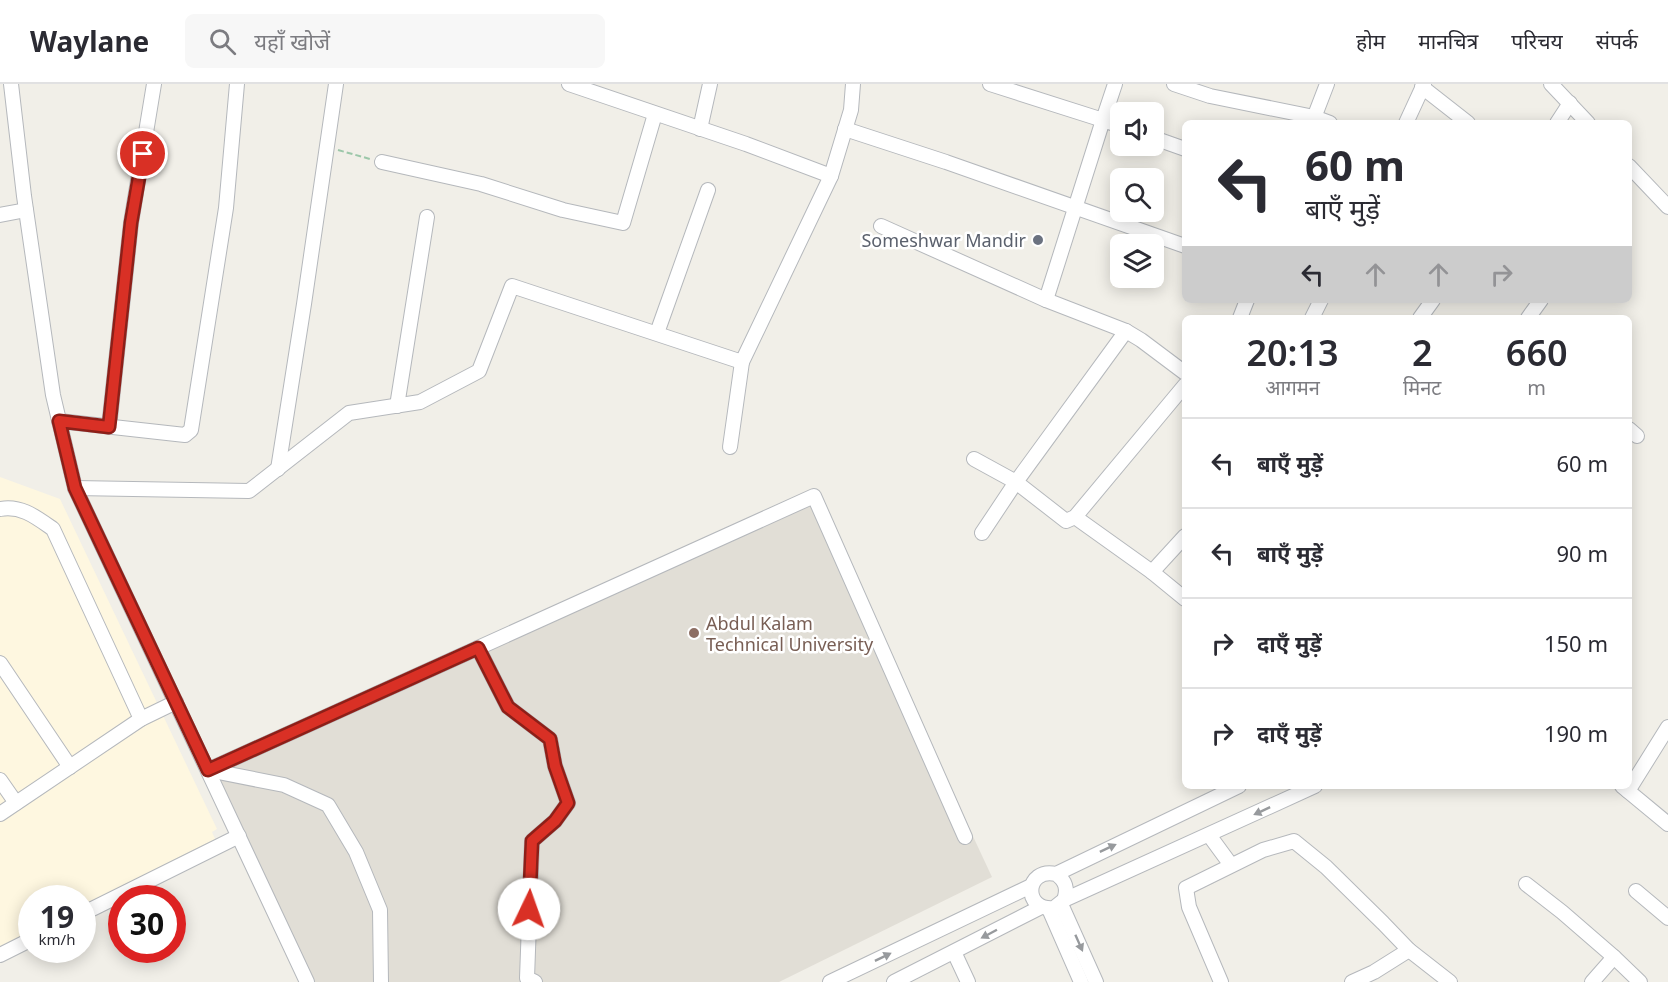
<!DOCTYPE html>
<html lang="hi">
<meta charset="utf-8">
<style>
body{margin:0;font-family:"Noto Sans","Noto Sans Devanagari",sans-serif;background:#f7f7f7;color:#2b2b33;height:100vh;display:flex;flex-direction:column;font-size:22px;white-space:nowrap}
*{box-sizing:border-box;margin:0}
p{font-size:20px;color:#7c7c81}
.icon{flex:none;width:33px;height:33px;fill:none;stroke:currentColor;stroke-width:2;stroke-linecap:round;stroke-linejoin:round}
.map{position:relative;flex:1;overflow:hidden}
.panel{position:absolute;left:1182px;top:231px;width:450px;height:474px;display:flex;flex-direction:column;background:#fff;border-radius:9px;box-shadow:0 3px 15px #0003}
.panel>*{flex:none}
.banner{position:absolute;left:1182px;top:36px;width:450px;height:183px;border-radius:9px;box-shadow:0 3px 15px #0003;background:#fff;color:#2b2b33;overflow:hidden}
.fabs{position:absolute;left:1110px;top:18px;display:grid;gap:12px}
.fabs a{display:grid;place-items:center;width:54px;height:54px;border-radius:9px;background:#fff;box-shadow:0 3px 15px #0003;font-size:30px}
.speed{position:absolute;left:18px;top:801px;display:flex;gap:12px;font-size:30px;font-weight:700;text-align:center}
.speed>*{display:grid;place-content:center;width:78px;height:78px;border-radius:50%;background:#fff;box-shadow:0 3px 15px #0003;line-height:1}
.speed small{font-size:15px;font-weight:400}
.speed .limit{border:9px solid #d22;background:#fff;color:#111}
.pin{position:absolute;display:grid;place-items:center;width:51px;height:51px;color:#fff;margin:-26px;border:3px solid #fff;border-radius:50%;box-shadow:0 2px 6px #0007}
.me{position:absolute;width:66px;margin:-33px;rotate:3deg;stroke-linejoin:round;filter:drop-shadow(0 0 4px #0008)}
.turn{display:flex;align-items:center;gap:21px;height:126px;padding:0 24px;font-size:27px}
.turn .icon{width:78px;height:78px;stroke-width:2.5}
.turn b{display:block;font-size:42px;line-height:51px}
.lanes{display:flex;align-items:center;height:57px;padding:0 24px;background:#0003;justify-content:center;gap:30px;direction:ltr}
.lanes .off{opacity:.35}
.eta{display:flex;justify-content:space-evenly;align-items:center;height:102px;text-align:center}
.eta b{font-size:36px;font-weight:600;line-height:42px}
ul{padding:0;list-style:none}
li{display:flex;align-items:center;gap:18px;height:90px;padding:0 24px;border-top:2px solid #e1e1e2}
li div{flex:1}
li b{display:block;font-size:22px}
li em{font-style:normal}
header{display:flex;align-items:center;gap:36px;box-sizing:border-box;height:84px;padding:0 30px;background:#fff;border-bottom:2px solid #e1e1e2}
header strong{font-size:28px}
nav{display:flex;gap:33px;margin-inline-start:auto;font-size:21px}
.search{width:420px;height:54px;background:#f7f7f7;display:flex;align-items:center;gap:15px;box-sizing:border-box;padding:0 21px;border-radius:9px;color:#7c7c81;font-size:22px}
.map>svg:first-child{display:block}
</style>
<header>
<strong>Waylane</strong>
<div class="search"><svg class="icon" aria-label="search" viewBox="0 0 24 24"><circle cx="10" cy="10" r="6"/><path d="M15 15l6 6"/></svg>यहाँ खोजें</div>
<nav><a>होम</a><a>मानचित्र</a><a>परिचय</a><a>संपर्क</a></nav>
</header>
<div class="map">
<svg width="1668" height="898" viewBox="0 0 1668 898">
<rect width="100%" height="100%" fill="#f1efe8"/>
<!-- commercial -->
<path fill="#fef7e0" d="M0 393 60 415 217 745 212 748 218 762 83 827 82 814H32L31 851 0 866Z"/>
<!-- education -->
<path fill="#e1ded6" d="M814 412 992 793 779 898H305L208 686Z"/>
<g fill="none" stroke-linecap="round" stroke-linejoin="round">
<!-- minor casing -->
<g stroke="#b5b8bc" stroke-width="16">
<g id="minor">
<path d="M11 0 24 112 53 311 75 404 307 898"/>
<path d="M569 0 746 60 831 92"/>
<path d="M990 0 1103 36 1115 0"/>
<path d="M1174 0 1210 12 1314 33 1330 39"/>
<path d="M1551 0 1588 39"/>
<path d="M1422 3 1468 39"/>
<path d="M1312 39 1327 0"/>
<path d="M1406 39 1424 0"/>
<path d="M1557 39 1570 19"/>
<path d="M700 45 710 0"/>
<path d="M845 45 946 78 1185 162"/>
<path d="M1154 54 1185 65"/>
<path d="M382 78 481 100 563 126 623 139 655 30"/>
<path d="M1629 82 1668 123"/>
<path d="M0 131 26 126"/>
<path d="M881 142 1046 216 1126 247 1141 256 1185 289"/>
<path d="M1046 216 1103 36 1120 42"/>
<path d="M1240 234 1247 216"/>
<path d="M1312 234 1321 216"/>
<path d="M1420 234 1433 216"/>
<path d="M1528 234 1541 216"/>
<path d="M1126 247 1016 398 1066 437 1075 433 1185 301"/>
<path d="M657 249 708 106"/>
<path d="M397 322 427 133"/>
<path d="M59 337 185 351 191 346 226 124 237 0"/>
<path d="M109 343 131 139 154 0"/>
<path d="M1629 345 1637 352"/>
<path d="M730 363 742 278"/>
<path d="M974 375 1016 398 982 449"/>
<path d="M278 385 304 220 336 0"/>
<path d="M75 404 249 407 349 329 420 318 479 287 512 202 742 278 831 92 851 26 853 0"/>
<path d="M0 425C21 421 36 433 53 445L141 635"/>
<path d="M1075 433 1152 488 1185 515"/>
<path d="M1152 488 1185 452"/>
<path d="M478 564 508 623 550 655 555 682 568 719 555 737 532 757 527 894 535 898"/>
<path d="M0 579 70 683"/>
<path d="M208 686 814 412 965 753"/>
<path d="M208 686 284 701 328 721 356 768 380 826 381 898"/>
<path d="M0 696 16 719"/>
<path d="M1622 702 1668 740"/>
<path d="M1628 707 1668 643"/>
<path d="M0 730 141 635 176 618"/>
<path d="M1209 751 1231 781"/>
<path d="M1056 790C1066 797 1068 805 1064 816L1054 824C1022 827 1025 783 1056 790L1239 702"/>
<path d="M1526 800 1562 828 1614 873 1592 898"/>
<path d="M1636 807 1668 834"/>
<path d="M1064 816 1315 702"/>
<path d="M1061 820 1096 898"/>
<path d="M1049 825 1081 898"/>
<path d="M82 830 239 752"/>
<path d="M1409 866 1450 898"/>
<path d="M954 868 968 898"/>
<path d="M0 871 32 855"/>
<path d="M1614 873 1640 898"/>
<path d="M830 898 1031 802"/>
<path d="M894 898 1041 823"/>
<path d="M1221 898 1189 823 1186 804 1263 766 1294 757 1326 783 1383 839 1409 866 1374 888 1352 898"/>
</g>
</g>
<!-- path -->
<path stroke="#9cc7a9" stroke-width="2" stroke-dasharray="6 3" stroke-linecap="butt" d="M338 66 370 75"/>
<!-- minor -->
<use href="#minor" stroke="#fff" stroke-width="14"/>
</g>
<!-- one-way arrows -->
<defs><path id="oneway-solid" d="M-6-.8H1V-3.2L6.5 0L1 3.2V.8H-6Z" transform="scale(1.5)"/></defs>
<g fill="#979a9d">
<use href="#oneway-solid" transform="translate(1262 727) rotate(155)"/>
<use href="#oneway-solid" transform="translate(1108 764) rotate(-25)"/>
<use href="#oneway-solid" transform="translate(989 850) rotate(152)"/>
<use href="#oneway-solid" transform="translate(1079 859) rotate(66)"/>
<use href="#oneway-solid" transform="translate(883 873) rotate(-26)"/>
</g>
<g fill="none" stroke-linecap="round" stroke-linejoin="round">
<!-- route casing -->
<g stroke="#8d1f18" stroke-width="15">
<path id="route" d="M143 70 131 139 109 343 59 337 75 404 208 686 478 564 508 623 550 655 555 682 568 719 555 737 532 757 529 825"/>
</g>
<!-- route -->
<use href="#route" stroke="#d93025" stroke-width="10"/>
</g>
<!-- markers -->
<circle fill="#6b7280" stroke="#fff" stroke-width="2" cx="1038" cy="156" r="6"/>
<circle fill="#8d6e63" stroke="#fff" stroke-width="2" cx="694" cy="549" r="6"/>
<g text-anchor="middle" dominant-baseline="central" stroke-width="5" stroke-linejoin="round" paint-order="stroke">
<!-- worship labels -->
<g font-size="18" fill="#5b616d" stroke="#fff" text-anchor="end">
<text x="1026" y="156">Someshwar Mandir</text>
</g>
<!-- education labels -->
<g font-size="18" fill="#785e54" stroke="#fff" text-anchor="start">
<text x="706" y="539">Abdul Kalam<tspan x="706" dy="21">Technical University</tspan></text>
</g>
</g>
</svg>
<div class="fabs">
<a><svg class="icon" aria-label="sound" viewBox="0 0 24 24"><path d="M4 9h4l5-4v14l-5-4H4zM17 9q2 3 0 6"/></svg></a>
<a><svg class="icon" aria-label="search" viewBox="0 0 24 24"><circle cx="10" cy="10" r="6"/><path d="M15 15l6 6"/></svg></a>
<a><svg class="icon" aria-label="layers" viewBox="0 0 24 24"><path d="M12 4l9 5-9 5-9-5zM3 14l9 5 9-5"/></svg></a>
</div>
<div class="speed"><div>19<small>km/h</small></div><div class="limit">30</div></div>
<div class="pin" style="left:143px;top:70px;background:#d93025"><svg class="icon" aria-label="arrive" viewBox="0 0 24 24"><path d="M6 21V4h12l-3 4 3 4H6"/></svg></div>
<svg class="me" style="left:529px;top:825px" viewBox="-20 -20 40 40"><circle r="19" fill="#fff"/><path d="M0-13L10 11 0 6-10 11z" fill="#d93025"/></svg>
<div class="banner">
<div class="turn"><svg class="icon" aria-label="left" viewBox="0 0 24 24"><path d="M17 20v-9H6M10 6l-5 5 5 5"/></svg><div><b>60 m</b>बाएँ मुड़ें</div></div>
<div class="lanes"><svg class="icon" aria-label="left" viewBox="0 0 24 24"><path d="M17 20v-9H6M10 6l-5 5 5 5"/></svg><svg class="icon off" aria-label="ahead" viewBox="0 0 24 24"><path d="M12 20V5M6 11l6-6 6 6"/></svg><svg class="icon off" aria-label="ahead" viewBox="0 0 24 24"><path d="M12 20V5M6 11l6-6 6 6"/></svg><svg class="icon off" aria-label="right" viewBox="0 0 24 24"><path d="M7 20v-9h11M14 6l5 5-5 5"/></svg></div>
</div>
<section class="panel">
<div class="eta">
<div><b>20:13</b><p>आगमन</p></div>
<div><b>2</b><p>मिनट</p></div>
<div><b>660</b><p>m</p></div>
</div>
<ul>
<li><svg class="icon" aria-label="left" viewBox="0 0 24 24"><path d="M17 20v-9H6M10 6l-5 5 5 5"/></svg><div><b>बाएँ मुड़ें</b></div><em>60 m</em></li>
<li><svg class="icon" aria-label="left" viewBox="0 0 24 24"><path d="M17 20v-9H6M10 6l-5 5 5 5"/></svg><div><b>बाएँ मुड़ें</b></div><em>90 m</em></li>
<li><svg class="icon" aria-label="right" viewBox="0 0 24 24"><path d="M7 20v-9h11M14 6l5 5-5 5"/></svg><div><b>दाएँ मुड़ें</b></div><em>150 m</em></li>
<li><svg class="icon" aria-label="right" viewBox="0 0 24 24"><path d="M7 20v-9h11M14 6l5 5-5 5"/></svg><div><b>दाएँ मुड़ें</b></div><em>190 m</em></li>
</ul>
</section>
</div>
